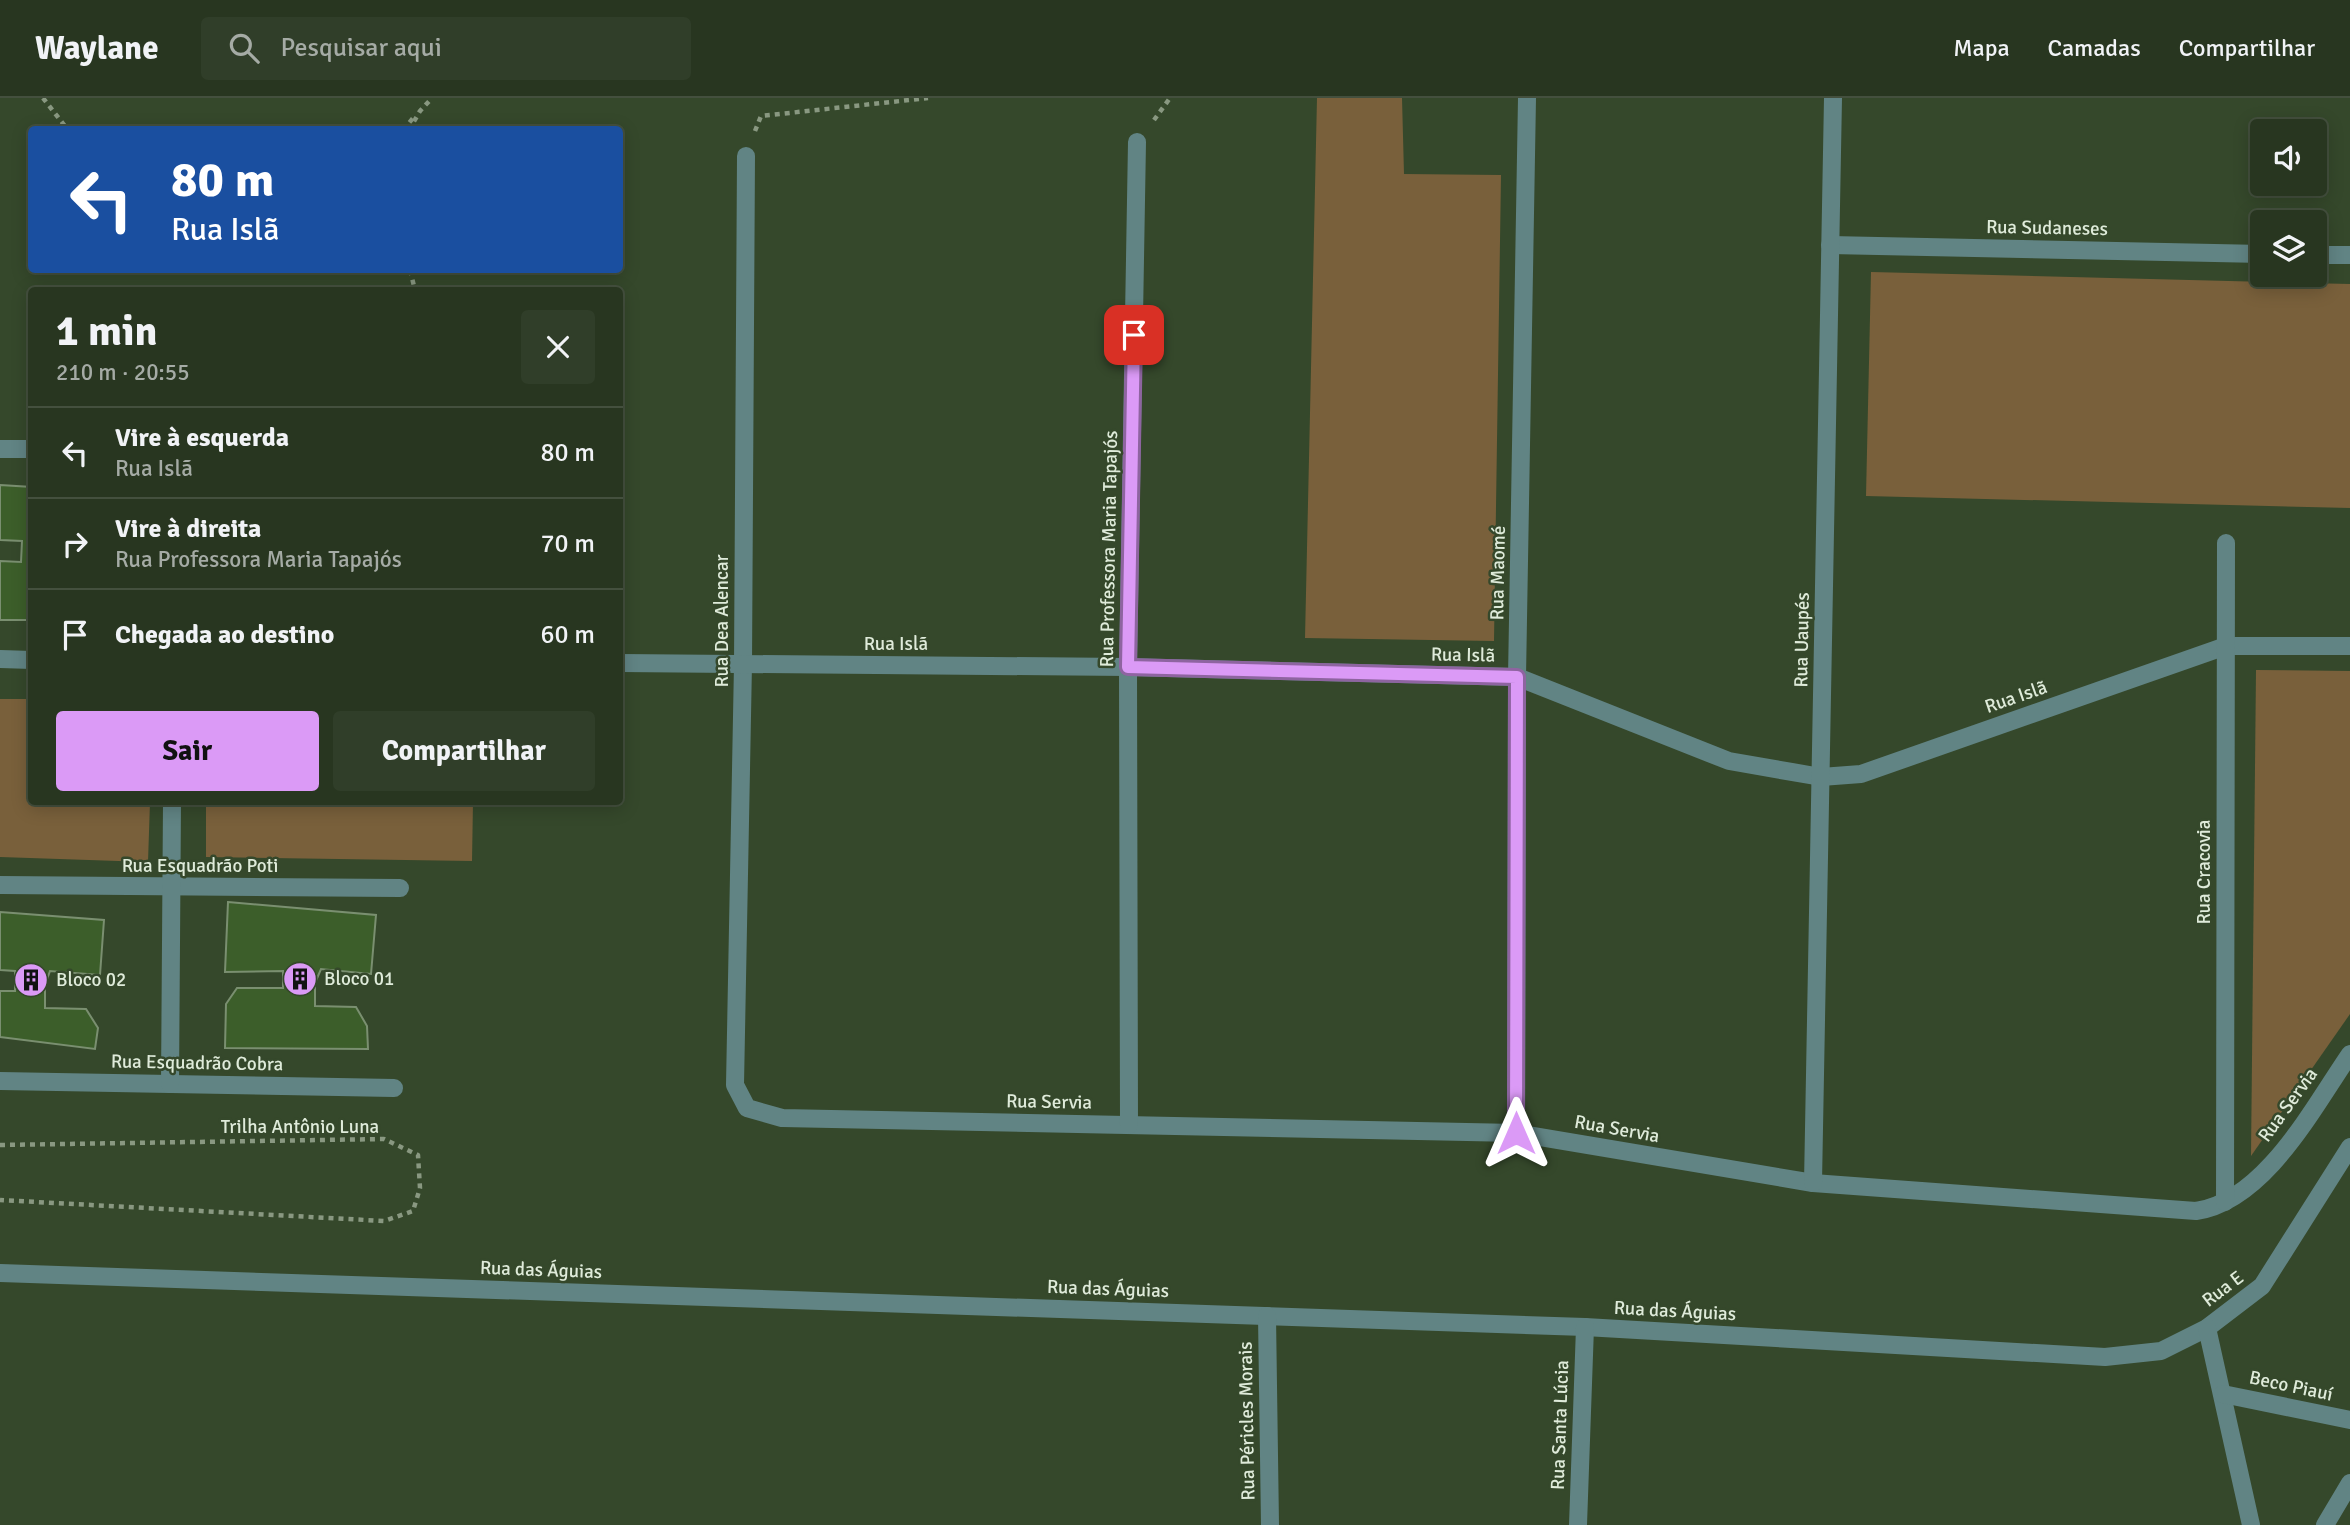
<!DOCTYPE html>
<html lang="pt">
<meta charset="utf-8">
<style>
body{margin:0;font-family:Signika,sans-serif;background:#303e29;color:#f1f3f6;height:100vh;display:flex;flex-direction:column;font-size:26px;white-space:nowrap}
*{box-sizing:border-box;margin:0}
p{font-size:23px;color:#a5aba5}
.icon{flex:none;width:38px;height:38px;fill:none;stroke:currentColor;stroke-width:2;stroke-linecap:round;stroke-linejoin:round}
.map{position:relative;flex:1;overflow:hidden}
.details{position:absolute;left:28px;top:189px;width:595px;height:518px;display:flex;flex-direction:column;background:#283620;border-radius:7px;box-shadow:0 4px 18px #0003,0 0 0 2px #44503e}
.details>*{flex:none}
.guide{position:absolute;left:28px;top:28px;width:595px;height:147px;border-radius:7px;box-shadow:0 4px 18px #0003,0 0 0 2px #44503e;background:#1a4fa0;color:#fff;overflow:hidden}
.controls{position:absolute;left:2250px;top:21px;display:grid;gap:14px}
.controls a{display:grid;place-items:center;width:77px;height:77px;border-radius:7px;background:#283620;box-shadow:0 4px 18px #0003,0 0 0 2px #44503e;font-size:35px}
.pin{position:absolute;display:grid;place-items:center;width:60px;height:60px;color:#fff;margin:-30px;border-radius:14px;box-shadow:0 4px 10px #0006}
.me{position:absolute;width:77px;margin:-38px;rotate:0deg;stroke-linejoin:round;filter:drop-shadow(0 0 5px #0008)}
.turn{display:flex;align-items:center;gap:24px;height:147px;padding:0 28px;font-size:32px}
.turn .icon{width:91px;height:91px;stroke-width:2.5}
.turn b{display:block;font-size:49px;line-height:60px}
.round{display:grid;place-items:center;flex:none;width:74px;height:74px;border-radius:7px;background:#303e29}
.headline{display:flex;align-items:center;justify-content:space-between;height:119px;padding:0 28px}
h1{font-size:42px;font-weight:700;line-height:52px}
.button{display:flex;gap:14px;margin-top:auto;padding:14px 28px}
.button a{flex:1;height:80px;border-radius:7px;background:#db9af6;color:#111;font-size:28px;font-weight:700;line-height:80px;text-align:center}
.button a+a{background:#303e29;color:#f1f3f6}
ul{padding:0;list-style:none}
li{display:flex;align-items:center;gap:21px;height:91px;padding:0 28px;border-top:2px solid #44503e}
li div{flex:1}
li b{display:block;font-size:26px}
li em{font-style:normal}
header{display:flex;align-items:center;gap:42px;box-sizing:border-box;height:98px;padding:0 35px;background:#283620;border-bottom:2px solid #44503e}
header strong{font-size:33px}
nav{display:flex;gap:38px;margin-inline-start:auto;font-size:24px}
.search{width:490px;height:63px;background:#303e29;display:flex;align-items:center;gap:18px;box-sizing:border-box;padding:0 24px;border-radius:7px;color:#a5aba5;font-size:26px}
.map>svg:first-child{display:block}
</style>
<header>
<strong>Waylane</strong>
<div class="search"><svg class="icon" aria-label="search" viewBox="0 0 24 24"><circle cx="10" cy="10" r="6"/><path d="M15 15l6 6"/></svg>Pesquisar aqui</div>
<nav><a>Mapa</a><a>Camadas</a><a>Compartilhar</a></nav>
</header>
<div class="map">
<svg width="2350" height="1427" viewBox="0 0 2350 1427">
<rect width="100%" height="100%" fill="#35482b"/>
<!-- green -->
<g fill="#79603b">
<path d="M1317 0H1402L1404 76 1501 77 1494 543 1305 540Z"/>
<path d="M1871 174 2350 186V410L1866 398Z"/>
<path d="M2256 572 2350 573V916L2251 1058Z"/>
<path d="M0 601H31L32 704H150L148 764 0 759Z"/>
<path d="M206 704H473L472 763 206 759Z"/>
</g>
<!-- building -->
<g fill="#3c5e2a" stroke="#7a8f70" stroke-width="2">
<path d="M0 387 32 389V522H0V463L21 464 22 443 0 442Z"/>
<path d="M228 804 376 817 371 876 321 871 315 885V908L356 909 367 928 368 951 225 950 226 906 237 890H283V873L225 874Z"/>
<path d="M0 814 104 822 100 877 50 873 45 887V910L86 911 98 930 95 951 0 939V893H15V873L0 872Z"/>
</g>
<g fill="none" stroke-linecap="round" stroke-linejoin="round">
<!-- path -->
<g stroke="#899881" stroke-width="4.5" stroke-dasharray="5 5" stroke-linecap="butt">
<path d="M43 0 68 32"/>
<path d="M1154 22 1170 0"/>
<path d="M403 32 414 19"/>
<path d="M409 32 420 13 432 0"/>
<path d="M755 33 761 18 928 0"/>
<path d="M410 172 415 192"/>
<path d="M0 1047 384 1041 418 1057 420 1090 413 1113 384 1123 0 1102"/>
</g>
<!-- minor -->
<g stroke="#618484" stroke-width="18">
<path d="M746 58 743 566 735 987 747 1010 782 1020 1516 1035 1813 1085 2196 1113C2265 1103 2314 1008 2350 956"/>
<path d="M1830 147 2263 156"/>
<path d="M2315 157H2350"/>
<path d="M0 351H32"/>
<path d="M0 561 32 562"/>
<path d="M620 565 1128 569 1517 579 1729 663 1821 679 1861 676 2226 548H2350"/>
<path d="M0 787 400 790"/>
<path d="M0 983 394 990"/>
<path d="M170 986 172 704"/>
<path d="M1129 1027 1128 569 1137 44"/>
<path d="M1516 1035 1517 579 1527 0"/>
<path d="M1813 1085 1833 0"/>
<path d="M2225 1104 2226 445"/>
<path d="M0 1175 1585 1229 2105 1259 2161 1253 2207 1230 2262 1188 2350 1049"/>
<path d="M1267 1218 1270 1427"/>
<path d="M2207 1230 2251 1427"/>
<path d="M2223 1296 2350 1322"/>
<path d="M1578 1427 1585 1229"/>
<path d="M2325 1427 2350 1385"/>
</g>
</g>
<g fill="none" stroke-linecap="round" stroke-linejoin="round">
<!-- route casing -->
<g stroke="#8e64a0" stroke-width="18">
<path id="route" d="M1134 237 1128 569 1517 579 1516 1035"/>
</g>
<!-- route -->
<use href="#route" stroke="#db9af6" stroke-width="12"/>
</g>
<!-- icons -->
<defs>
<g id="building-disc" transform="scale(1.75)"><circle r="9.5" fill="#db9af6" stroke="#35482b"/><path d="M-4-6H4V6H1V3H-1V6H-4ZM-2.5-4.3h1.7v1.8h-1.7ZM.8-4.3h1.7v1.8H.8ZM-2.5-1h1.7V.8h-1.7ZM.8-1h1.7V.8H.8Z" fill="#111"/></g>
</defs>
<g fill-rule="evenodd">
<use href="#building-disc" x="300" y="881"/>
<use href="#building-disc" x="31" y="882"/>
</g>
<g text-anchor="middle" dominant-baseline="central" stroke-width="5" stroke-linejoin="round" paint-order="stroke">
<!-- street labels -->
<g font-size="19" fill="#dfebda" stroke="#35482b">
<text transform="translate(2047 130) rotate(1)">Rua Sudaneses</text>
<text transform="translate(1109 451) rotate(-89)">Rua Professora Maria Tapajós</text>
<text transform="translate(1498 475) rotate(-89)">Rua Maomé</text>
<text transform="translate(722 523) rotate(-90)">Rua Dea Alencar</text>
<text transform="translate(1802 542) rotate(-89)">Rua Uaupés</text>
<text x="896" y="546">Rua Islã</text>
<text transform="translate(1463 557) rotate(1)">Rua Islã</text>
<text transform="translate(2016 599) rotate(-19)">Rua Islã</text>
<text x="200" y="768">Rua Esquadrão Poti</text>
<text transform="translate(2204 774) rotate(-90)">Rua Cracovia</text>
<text transform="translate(197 965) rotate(1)">Rua Esquadrão Cobra</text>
<text transform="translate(1049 1004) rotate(1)">Rua Servia</text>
<text transform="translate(2288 1007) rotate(-54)">Rua Servia</text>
<text x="300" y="1029">Trilha Antônio Luna</text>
<text transform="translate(1617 1031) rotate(10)">Rua Servia</text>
<text transform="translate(541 1172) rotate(2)">Rua das Águias</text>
<text transform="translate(1108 1191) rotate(2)">Rua das Águias</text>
<text transform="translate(2223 1191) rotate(-37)">Rua E</text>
<text transform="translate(1675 1213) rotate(3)">Rua das Águias</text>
<text transform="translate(2291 1288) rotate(12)">Beco Piauí</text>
<text transform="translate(1247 1323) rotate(-91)">Rua Péricles Morais</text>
<text transform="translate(1560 1327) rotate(-88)">Rua Santa Lúcia</text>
</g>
<!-- poi labels -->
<g font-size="19" fill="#dfebda" stroke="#35482b" text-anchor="start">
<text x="324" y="881">Bloco 01</text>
<text x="56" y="882">Bloco 02</text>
</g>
</g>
</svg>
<div class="controls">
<a><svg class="icon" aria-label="sound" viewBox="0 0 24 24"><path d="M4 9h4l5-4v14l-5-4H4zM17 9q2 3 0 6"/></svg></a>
<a><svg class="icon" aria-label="layers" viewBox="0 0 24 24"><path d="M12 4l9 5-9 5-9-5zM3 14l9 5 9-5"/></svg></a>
</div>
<div class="pin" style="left:1134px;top:237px;background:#d93025"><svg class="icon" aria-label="arrive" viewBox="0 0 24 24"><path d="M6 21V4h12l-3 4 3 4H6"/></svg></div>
<svg class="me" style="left:1516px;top:1035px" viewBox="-20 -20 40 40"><path d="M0-17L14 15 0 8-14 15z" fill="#db9af6" stroke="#fff" stroke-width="4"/></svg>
<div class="guide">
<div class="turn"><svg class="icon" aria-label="left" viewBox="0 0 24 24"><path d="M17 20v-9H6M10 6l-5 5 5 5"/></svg><div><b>80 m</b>Rua Islã</div></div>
</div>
<section class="details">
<div class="headline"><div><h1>1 min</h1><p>210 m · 20:55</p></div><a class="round"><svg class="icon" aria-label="close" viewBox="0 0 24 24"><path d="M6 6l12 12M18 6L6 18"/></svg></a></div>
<ul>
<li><svg class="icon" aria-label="left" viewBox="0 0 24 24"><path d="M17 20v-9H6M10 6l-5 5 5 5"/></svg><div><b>Vire à esquerda</b><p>Rua Islã</p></div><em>80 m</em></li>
<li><svg class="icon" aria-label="right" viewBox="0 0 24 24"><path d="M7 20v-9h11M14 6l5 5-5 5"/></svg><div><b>Vire à direita</b><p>Rua Professora Maria Tapajós</p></div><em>70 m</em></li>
<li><svg class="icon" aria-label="arrive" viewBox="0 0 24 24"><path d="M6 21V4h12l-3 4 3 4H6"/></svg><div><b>Chegada ao destino</b></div><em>60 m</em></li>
</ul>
<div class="button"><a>Sair</a><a>Compartilhar</a></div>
</section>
</div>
